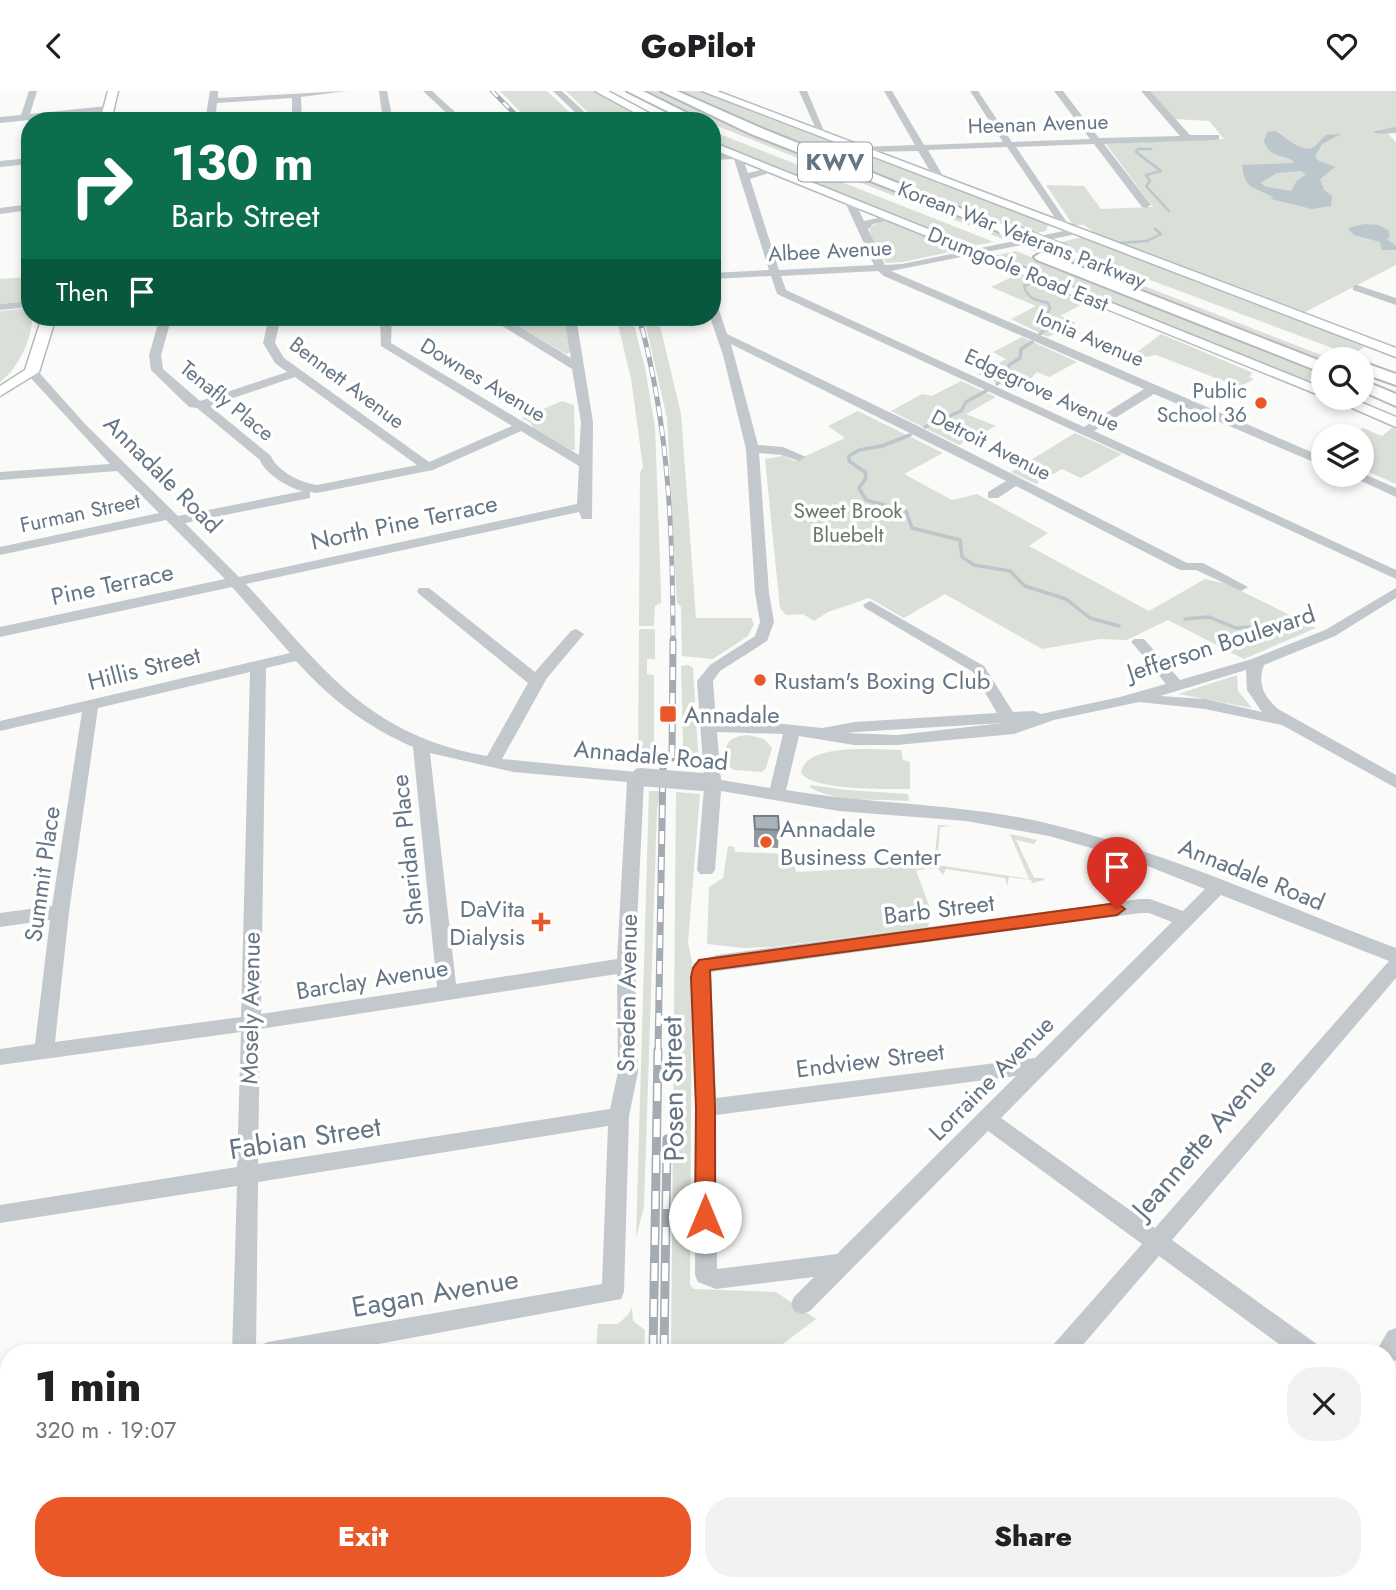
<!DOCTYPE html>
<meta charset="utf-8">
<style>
body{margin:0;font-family:Jost,sans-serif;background:#f2f2f2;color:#202124;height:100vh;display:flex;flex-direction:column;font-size:26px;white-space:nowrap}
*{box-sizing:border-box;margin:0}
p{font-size:23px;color:#757577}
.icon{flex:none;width:38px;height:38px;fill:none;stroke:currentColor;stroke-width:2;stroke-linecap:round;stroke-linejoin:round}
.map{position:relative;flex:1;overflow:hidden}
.sheet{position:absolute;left:0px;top:1253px;width:1396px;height:247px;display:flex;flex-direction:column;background:#fff;border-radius:28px 28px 0 0;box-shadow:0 4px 10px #0003}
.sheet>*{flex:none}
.hud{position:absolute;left:21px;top:21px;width:700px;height:214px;border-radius:28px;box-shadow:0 4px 10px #0003;background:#0b6e4f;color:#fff;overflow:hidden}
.tools{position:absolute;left:1311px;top:256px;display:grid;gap:14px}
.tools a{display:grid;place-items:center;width:63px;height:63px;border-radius:50%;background:#fff;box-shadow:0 4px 10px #0003;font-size:35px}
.pin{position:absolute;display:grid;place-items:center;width:60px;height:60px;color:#fff;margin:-72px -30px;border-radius:50% 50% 50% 0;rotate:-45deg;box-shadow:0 0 7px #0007}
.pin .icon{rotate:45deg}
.me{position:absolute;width:77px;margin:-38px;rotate:0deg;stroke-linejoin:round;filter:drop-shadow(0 0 5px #0008)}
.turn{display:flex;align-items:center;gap:24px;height:147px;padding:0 35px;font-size:32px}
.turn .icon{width:91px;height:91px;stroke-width:2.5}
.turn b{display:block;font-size:49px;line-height:60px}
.then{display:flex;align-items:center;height:66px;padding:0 35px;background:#0003;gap:14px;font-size:26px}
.round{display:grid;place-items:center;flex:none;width:74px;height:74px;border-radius:28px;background:#f2f2f2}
.summary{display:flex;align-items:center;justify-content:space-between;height:119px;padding:0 35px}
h1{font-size:42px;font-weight:800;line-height:52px}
.button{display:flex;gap:14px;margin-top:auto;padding:14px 35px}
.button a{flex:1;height:80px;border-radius:28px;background:#ea5828;color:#fff;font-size:28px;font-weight:800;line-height:80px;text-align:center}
.button a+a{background:#f2f2f2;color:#202124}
header{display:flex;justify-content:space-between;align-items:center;height:91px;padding:0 35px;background:#fff;font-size:32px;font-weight:800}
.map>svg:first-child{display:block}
</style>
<header><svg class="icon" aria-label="back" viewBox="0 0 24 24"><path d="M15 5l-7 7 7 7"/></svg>GoPilot<svg class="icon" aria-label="heart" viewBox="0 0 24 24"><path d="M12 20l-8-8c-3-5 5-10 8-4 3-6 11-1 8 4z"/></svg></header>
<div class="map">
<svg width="1396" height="1499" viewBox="0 0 1396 1499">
<rect width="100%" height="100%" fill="#fafaf8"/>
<!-- green -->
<g fill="#dadfd7">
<path d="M500 0H547L579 30H529Z"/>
<path d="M566 0H592L651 30H597Z"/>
<path d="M639 0H659L721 28 1017 145 1003 148 712 33V30H704Z"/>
<path d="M675 0H699L1048 134 1046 140 1030 143 795 52Z"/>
<path d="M1149 0H1396V37L1372 39 1376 43 1387 42 1396 51V174L1305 221 1099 145 1084 134H1073L1046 94 1084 95 1101 118 1153 116 1106 53 1224 48 1209 30 1174 28Z"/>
<path d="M712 40 994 151 971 155 712 51Z"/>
<path d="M884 129 893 131 959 159 903 171 886 172 873 151 869 136Z"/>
<path d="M1082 146 1354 250 1365 256 1351 264 1053 153Z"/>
<path d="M1042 155 1331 268H1323V274L1029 158Z"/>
<path d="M1016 160 1279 267 1320 282 1306 291 994 165Z"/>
<path d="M1016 184 1085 212 1060 225 1076 232 1048 246 1011 228 1036 215 991 196Z"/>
<path d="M30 186V210L0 213V188Z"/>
<path d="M30 217C30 220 32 223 32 226 33 247 17 279 0 291V220Z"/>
<path d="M565 226 571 261 566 263 513 233Z"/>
<path d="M616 226H632L645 277 655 336 661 500V512L655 515 654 535H639L640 382 643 376 631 287Z"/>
<path d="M644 226H658L681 323 696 527H751L754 533 748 545 713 568 682 565 681 516 677 512 667 327Z"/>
<path d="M1161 243 1251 281 1252 283 1249 286 1254 288 1235 299 1230 297 1234 294 1156 264 1145 266 1136 262Z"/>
<path d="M1022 246 1077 271 1049 286 1037 281 1024 295 1014 300 978 283 1006 268 993 261Z"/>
<path d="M961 290 996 306 966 323 996 335 959 354 891 320 922 303 932 305Z"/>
<path d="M562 310 574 314 575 359H571L533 337 531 332 522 327Z"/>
<path d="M858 320 943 362 904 383 952 409 977 403 1048 442 1029 455 1149 520 1205 488 1227 493 1316 537 1244 568 1168 529 1127 549 1100 548 1042 558 945 503 904 527 869 507 828 521 814 530 803 523 786 524 780 517 765 368 783 365 795 370 845 347 828 335Z"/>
<path d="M1363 337 1382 345 1392 337 1396 338V393L1362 378V345H1350Z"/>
<path d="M1075 342 1122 363 1081 387 1062 378 1036 393 1011 381Z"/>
<path d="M639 538H655V568H647V583L654 584V665H651L650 673 638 672Z"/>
<path d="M689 574 693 577 699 677 681 676 683 652 681 575Z"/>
<path d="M1237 584 1238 600 1252 617 1178 603Z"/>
<path d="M748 644 764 648 772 657 766 677 762 681 734 679 726 673C723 654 728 645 748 644Z"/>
<path d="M901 659 903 669 910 671V698C889 698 813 700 801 682 805 651 877 659 901 659Z"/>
<path d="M811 694 846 699 908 703 909 710C878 708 836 712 809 696Z"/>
<path d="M649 700H661L657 718 644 1115 636 1147Z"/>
<path d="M676 701 700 703 688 852 692 870 690 1194 694 1198 776 1201 816 1228 771 1262H671Z"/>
<path d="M938 734 953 735 940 736 937 774 1029 788 1010 743 1037 749 1034 753 1016 749 1034 787H1043L1044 789 1032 792 1031 789 1009 786 1007 795 1005 787 946 778 943 784 937 777 916 779 931 820 928 836 771 856 743 857 707 853 709 796 723 787 728 755 734 756 735 761 794 763 796 781 934 774Z"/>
<path d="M632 1216 633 1230 645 1239 644 1262H596L598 1233H618L628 1224Z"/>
<path d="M516 1491H638V1499H517Z"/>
</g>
<!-- water -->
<g fill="#bbc7cc" fill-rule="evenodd">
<path d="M1276 40C1284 45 1302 63 1314 56 1316 55 1322 47 1326 44L1341 43 1322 53 1315 66 1319 70 1335 76 1320 88 1324 99 1332 105 1331 115 1312 118 1271 108 1273 106C1254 95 1245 100 1242 74L1295 72C1285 62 1270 69 1264 50L1267 41ZM1301 80 1306 83 1296 91 1291 100 1267 96 1260 92 1277 82Z"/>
<path d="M1364 133 1378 134 1388 139 1390 145 1387 148 1396 155V159H1382L1380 151 1354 144 1348 137Z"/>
</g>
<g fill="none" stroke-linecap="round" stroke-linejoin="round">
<!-- stream-far1 -->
<g stroke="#bbc7cc" stroke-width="2.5">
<path d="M1151 58H1138L1136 61 1161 80 1146 84 1150 90 1146 95 1169 120"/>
<path d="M1120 152 1147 150 1161 143 1155 138"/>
<path d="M1031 192 1024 195C1027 208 1037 209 1048 212L1050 218 1043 229 1047 239"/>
</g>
<!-- stream -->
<g stroke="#bbc7cc" stroke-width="3.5">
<path d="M1040 243 1047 237"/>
<path d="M997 293 1006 285 1009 274 1020 267 1021 258 1032 251"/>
<path d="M925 336 961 320 966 311 986 300"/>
<path d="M910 344 882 355 859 359 849 365V370L865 381 866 387 859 397 866 409 906 420 912 437 960 449 962 466 974 474 1010 480 1025 495 1066 508 1090 527 1119 535"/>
<path d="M1185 528 1209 526 1236 537 1276 535 1301 538"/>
</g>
<!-- major casing -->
<g stroke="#b4babe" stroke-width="3">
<g id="major">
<path d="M108 0H118L111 30H100Z"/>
<path d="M595 0H608L664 30H650Z"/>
<path d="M702 0H717L1396 257V266Z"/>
<path d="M712 51 1323 297 1324 306 712 58Z"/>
<path d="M42 226H56L39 281 0 305V295L25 279Z"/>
<path d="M1327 306H1348L1396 326V336Z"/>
</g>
</g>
<!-- highway casing -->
<g stroke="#b4b9bd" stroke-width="4">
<g id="highway">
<path d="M627 0H643L689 23 687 26H679Z"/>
<path d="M661 0H677L761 37 1012 138 1005 142 1000 141 751 43Z"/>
<path d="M1042 161 1323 271V282L1037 169 1034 166Z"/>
<path d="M1362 271 1396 283V294L1362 282Z"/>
<path d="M1362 289 1396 303V315L1362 300Z"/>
</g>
</g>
<!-- minor -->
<g fill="#c3c8cc" fill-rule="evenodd">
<path d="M29 0H37L30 23 107 15 112 18 107 21 0 32V26L21 24Z"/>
<path d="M210 0H218V7L346 0 301 6 302 30H292V7L217 12 215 30H205Z"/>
<path d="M379 0H387L393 30H383Z"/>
<path d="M423 0H432L465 30H455Z"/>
<path d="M553 0H562L594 30H584Z"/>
<path d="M799 0H807L827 47 819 45Z"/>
<path d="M884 0H892L924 54 1003 51 970 0H978L1012 51 1090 48 1054 0H1063L1099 47 1180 45 1141 0H1150L1190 44H1219V48L1216 49 1104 53 1151 114 1146 117 1142 116 1094 53 1016 56 1068 133 1077 139V143L891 180 1323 366V375L1154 303 1094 340 1396 479V488L777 203 771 185 712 188V182L769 179 734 68 712 69V63H741L748 82 773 76 778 79 750 88 779 179 874 174 844 109 849 106 854 109 864 130 892 124 897 127 873 133 868 138 885 174 902 173 1064 140 1007 56 928 59 946 90 941 93 936 90 918 60 858 61 856 59 861 56 915 54ZM878 180 884 185 1144 298 1084 336 786 199 781 185Z"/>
<path d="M1396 36V42L1377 43 1372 40Z"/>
<path d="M30 67V73L0 76V70Z"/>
<path d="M30 113V119L0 123V117Z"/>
<path d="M1357 194 1396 207V214L1353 199V195Z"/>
<path d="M30 210V216L0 219V213Z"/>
<path d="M712 213 718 216 727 243 916 334 1187 472H1203L1248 496 1241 500 1196 479H1180L1016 395 998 407H988V401L1006 390 731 253 758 354 783 356 806 366 799 370 781 364 759 362 769 502 774 531 767 550 720 580 713 590 716 631H764L822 637 855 631 997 622 973 581 865 517 863 514 870 510 984 575 1013 621 1034 620 1041 623 1120 606 1166 593 1134 554 1131 551 1134 548H1144L1180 589 1252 568 1325 539 1396 497V507L1335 545 1264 574C1257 593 1264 605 1278 618L1396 684V697L1282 634 1205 618 1139 611 1054 629 1014 643 897 654H854L799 645 786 699C874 714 964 712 1050 733 1169 762 1282 814 1396 857V887L1172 1149 1318 1254 1322 1262H1291L1159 1165 1076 1262H1049L1053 1254 1142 1153 988 1040 810 1220 802 1223 794 1220 791 1213 794 1206 814 1186 716 1198 698 1191 695 1184 696 1017 692 877 694 872 717 864 1140 808H1150L1183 820 1205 798 1130 768 1049 745 966 730 839 720 721 700 715 779 712 783H700L697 779 704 697 696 695 694 691 696 687 704 686 697 590 710 574 755 545 760 531 755 502 746 358 723 264 710 226H712ZM1246 579 1247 599 1262 621 1205 608 1160 605ZM1003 632 897 644 847 642 855 641ZM717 641 783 643 770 697 721 689ZM1221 804 1389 870 1155 1137 1001 1027ZM1140 822H1149L1172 831 1035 967 716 1007 711 881ZM1016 985 837 1163 717 1178 716 1024Z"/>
<path d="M160 226H172L161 264 163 278 200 310 287 281 275 272 263 252 269 226H281L275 252 284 267 429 371 512 335 381 255 380 226H392L391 252 579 364 581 331 572 278 491 228V226H503L571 267 564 226H576L593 331 592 428H582L579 421 246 493C323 576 366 644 487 665L528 592 419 503 417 500 419 497H429L535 581 571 540 576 538 584 543 547 587 502 668 646 682 648 686 644 690 635 874 638 981 629 1025 624 1201 621 1208 330 1262H256L260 1254 268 1251 602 1193 608 1035 258 1091 256 1262H232L237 1095 0 1132V1114L237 1076 241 941 0 974V958L35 953 50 829 0 836V822L52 815 82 621 0 640V630L290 562 232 496 0 546V536L225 488 166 429 0 464V456L159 422 117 380 0 389V381L110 373 28 284V278H36L85 333 178 425 303 400C290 398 264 382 260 369L197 317 189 316 151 279 149 264ZM295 286 417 374 317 394C301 392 277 380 271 365L210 315ZM521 340 579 375 577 413 239 486 185 432 310 407V401L317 402 433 379ZM296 570C330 608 367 636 413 656L437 896 261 923 266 577ZM250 581 241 926 55 951 69 821 98 617ZM430 662 513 681 627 691 617 868 456 893ZM617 883 618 981 610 1018 258 1073 260 938Z"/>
<path d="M1362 382 1396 397V406L1346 383Z"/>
<path d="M1396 1237V1269L1388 1273V1262H1375L1388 1240Z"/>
<path d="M9 1296V1318L0 1319V1297Z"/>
<path d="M203 1491H266L263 1499H200Z"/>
<path d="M481 1491H507L508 1499H482Z"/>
<path d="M774 1491H800L803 1499H777Z"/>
<path d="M850 1491H879L876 1499H847Z"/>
<path d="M1208 1491H1237L1234 1499H1205Z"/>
<path d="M1331 1491H1365L1368 1499H1334Z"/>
</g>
<!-- major -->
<use href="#major" fill="#fff" fill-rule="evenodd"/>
<!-- highway -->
<use href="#highway" fill="#fff" fill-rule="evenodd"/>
<!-- rail-far3 casing -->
<g stroke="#a4abb2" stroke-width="4.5">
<g id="rail-far3">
<path d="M492 0 522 30"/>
<path d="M639 226 642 239"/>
</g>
</g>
<!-- rail-far2 casing -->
<g stroke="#a4abb2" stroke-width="5">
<path id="rail-far2" d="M642 237C669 340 673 445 673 551"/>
</g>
<!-- rail-far1 casing -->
<g stroke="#a4abb2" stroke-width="7">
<g id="rail-far1">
<path d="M672 667 673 549"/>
<path d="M658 961 663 675"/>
</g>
</g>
<!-- rail casing -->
<g stroke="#a4abb2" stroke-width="9">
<g id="rail">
<path d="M653 1262 658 959"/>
<path d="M664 1262 667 1048"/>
<path d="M648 1491V1499"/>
<path d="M661 1491V1499"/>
</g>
</g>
<!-- rail-far3 -->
<use href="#rail-far3" stroke="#fff" stroke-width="2.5" stroke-dasharray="8" stroke-linecap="butt"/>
<!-- rail-far2 -->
<use href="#rail-far2" stroke="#fff" stroke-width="3.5" stroke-dasharray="10" stroke-linecap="butt"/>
<!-- rail-far1 -->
<use href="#rail-far1" stroke="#fff" stroke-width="4.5" stroke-dasharray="13" stroke-linecap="butt"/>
<!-- rail -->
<use href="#rail" stroke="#fff" stroke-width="6" stroke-dasharray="18" stroke-linecap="butt"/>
<!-- highway-bridge casing -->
<g stroke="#b4b9bd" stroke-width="16" stroke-linecap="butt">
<path id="highway-bridge" d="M1005 138 1065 161"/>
</g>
<!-- minor-bridge -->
<path stroke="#c3c8cc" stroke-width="18" d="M640 686 702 691"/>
<!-- highway-bridge -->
<use href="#highway-bridge" stroke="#fff" stroke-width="14"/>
</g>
<!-- wall -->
<path fill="#929aa0" d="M754 725 779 739 778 757 754 756Z"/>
<!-- building -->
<path fill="#aab3ba" stroke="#777d82" stroke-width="2" d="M754 725H778L779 739 755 738Z"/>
<!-- route -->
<path fill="#ea5828" stroke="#98391a" stroke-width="2" d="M1117 812 1125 818 1117 824 710 879 715 1017V1126L712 1132 705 1135 698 1132 695 1126 696 1017 691 886 693 877 699 869Z"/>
<!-- markers -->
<g fill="#ea5828" stroke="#fff" stroke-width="2.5">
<circle cx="1261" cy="312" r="7"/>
<circle cx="760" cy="589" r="7"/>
<rect x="659" y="614" width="18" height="18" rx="3.5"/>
<circle cx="766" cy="751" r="7"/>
<path d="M537.5 820.5h7v7h7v7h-7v7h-7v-7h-7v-7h7z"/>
</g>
<g text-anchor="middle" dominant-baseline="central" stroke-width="7" stroke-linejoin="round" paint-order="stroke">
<!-- far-street labels -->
<g font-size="21" fill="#647584" stroke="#fff">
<text transform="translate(1038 33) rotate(-2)">Heenan Avenue</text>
<text transform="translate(1022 144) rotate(21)">Korean War Veterans Parkway</text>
<text transform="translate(830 160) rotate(-3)">Albee Avenue</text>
<text transform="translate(1018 178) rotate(22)">Drumgoole Road East</text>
<text transform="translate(1090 247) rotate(23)">Ionia Avenue</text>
<text transform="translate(483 289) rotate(31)">Downes Avenue</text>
<text transform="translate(347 292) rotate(37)">Bennett Avenue</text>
<text transform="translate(1042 299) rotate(25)">Edgegrove Avenue</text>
<text transform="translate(227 310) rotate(39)">Tenafly Place</text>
<text transform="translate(991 354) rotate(27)">Detroit Avenue</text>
<text transform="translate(80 422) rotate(-12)">Furman Street</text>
</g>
<!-- far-poi labels -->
<g font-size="21" fill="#647584" stroke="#fff" text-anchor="end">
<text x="1247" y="300">Public<tspan x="1247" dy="24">School 36</tspan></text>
</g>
<!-- far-park labels -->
<g font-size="21" fill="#677a63" stroke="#fff">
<text x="848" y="420">Sweet Brook<tspan x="848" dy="24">Bluebelt</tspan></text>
</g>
<!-- shield labels -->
<rect fill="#fff" stroke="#929ea9" stroke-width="2" x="798" y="51.5" width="74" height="39" rx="5"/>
<g font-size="23" font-weight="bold" fill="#647584">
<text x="835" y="71">KWV</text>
</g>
<!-- street labels -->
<g font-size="24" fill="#647584" stroke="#fff">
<text transform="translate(163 383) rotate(45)">Annadale Road</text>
<text transform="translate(404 431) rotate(-12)">North Pine Terrace</text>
<text transform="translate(112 493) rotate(-12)">Pine Terrace</text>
<text transform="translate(1221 552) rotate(-18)">Jefferson Boulevard</text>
<text transform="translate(144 577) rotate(-14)">Hillis Street</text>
<text transform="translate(651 664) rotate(5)">Annadale Road</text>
<text transform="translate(407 759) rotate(-96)">Sheridan Place</text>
<text transform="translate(42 783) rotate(-82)">Summit Place</text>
<text transform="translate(1252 783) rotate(22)">Annadale Road</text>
<text transform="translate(939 818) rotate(-7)">Barb Street</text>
<text transform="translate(372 888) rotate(-9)">Barclay Avenue</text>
<text transform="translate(627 902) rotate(-89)">Sneden Avenue</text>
<text transform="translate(250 917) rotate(-89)">Mosely Avenue</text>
<text transform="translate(870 969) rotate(-7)">Endview Street</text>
<text transform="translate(991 987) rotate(-45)">Lorraine Avenue</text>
</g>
<!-- poi labels -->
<g font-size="24" fill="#647584" stroke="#fff" text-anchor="start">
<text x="774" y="589">Rustam's Boxing Club</text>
<text x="684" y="623">Annadale</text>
<text x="780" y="737">Annadale<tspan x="780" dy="28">Business Center</tspan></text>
<text x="525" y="817" text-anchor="end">DaVita<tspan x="525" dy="28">Dialysis</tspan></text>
</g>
<!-- near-street labels -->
<g font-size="28" fill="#647584" stroke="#fff">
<text transform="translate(673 998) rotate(-91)">Posen Street</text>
<text transform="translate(305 1047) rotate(-9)">Fabian Street</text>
<text transform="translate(1204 1047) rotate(-49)">Jeannette Avenue</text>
<text transform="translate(435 1202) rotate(-10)">Eagan Avenue</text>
</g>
</g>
</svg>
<div class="tools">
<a><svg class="icon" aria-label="search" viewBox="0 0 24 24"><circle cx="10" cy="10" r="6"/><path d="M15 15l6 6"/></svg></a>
<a><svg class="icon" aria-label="layers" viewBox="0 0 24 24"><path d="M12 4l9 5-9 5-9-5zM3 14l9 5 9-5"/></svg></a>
</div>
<div class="pin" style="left:1117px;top:818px;background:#d93025"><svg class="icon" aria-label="arrive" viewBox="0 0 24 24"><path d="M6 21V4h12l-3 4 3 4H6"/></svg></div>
<svg class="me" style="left:705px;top:1126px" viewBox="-20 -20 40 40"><circle r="19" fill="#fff"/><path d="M0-13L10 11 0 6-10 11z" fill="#ea5828"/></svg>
<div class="hud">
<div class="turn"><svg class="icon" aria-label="right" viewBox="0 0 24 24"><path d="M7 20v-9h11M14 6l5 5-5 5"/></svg><div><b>130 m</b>Barb Street</div></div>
<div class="then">Then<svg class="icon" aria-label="arrive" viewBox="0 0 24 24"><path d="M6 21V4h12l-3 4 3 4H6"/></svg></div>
</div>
<section class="sheet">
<div class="summary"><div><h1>1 min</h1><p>320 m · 19:07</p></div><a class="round"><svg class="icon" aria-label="close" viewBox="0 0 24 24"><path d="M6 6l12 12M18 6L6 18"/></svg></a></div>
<div class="button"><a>Exit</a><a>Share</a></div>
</section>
</div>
